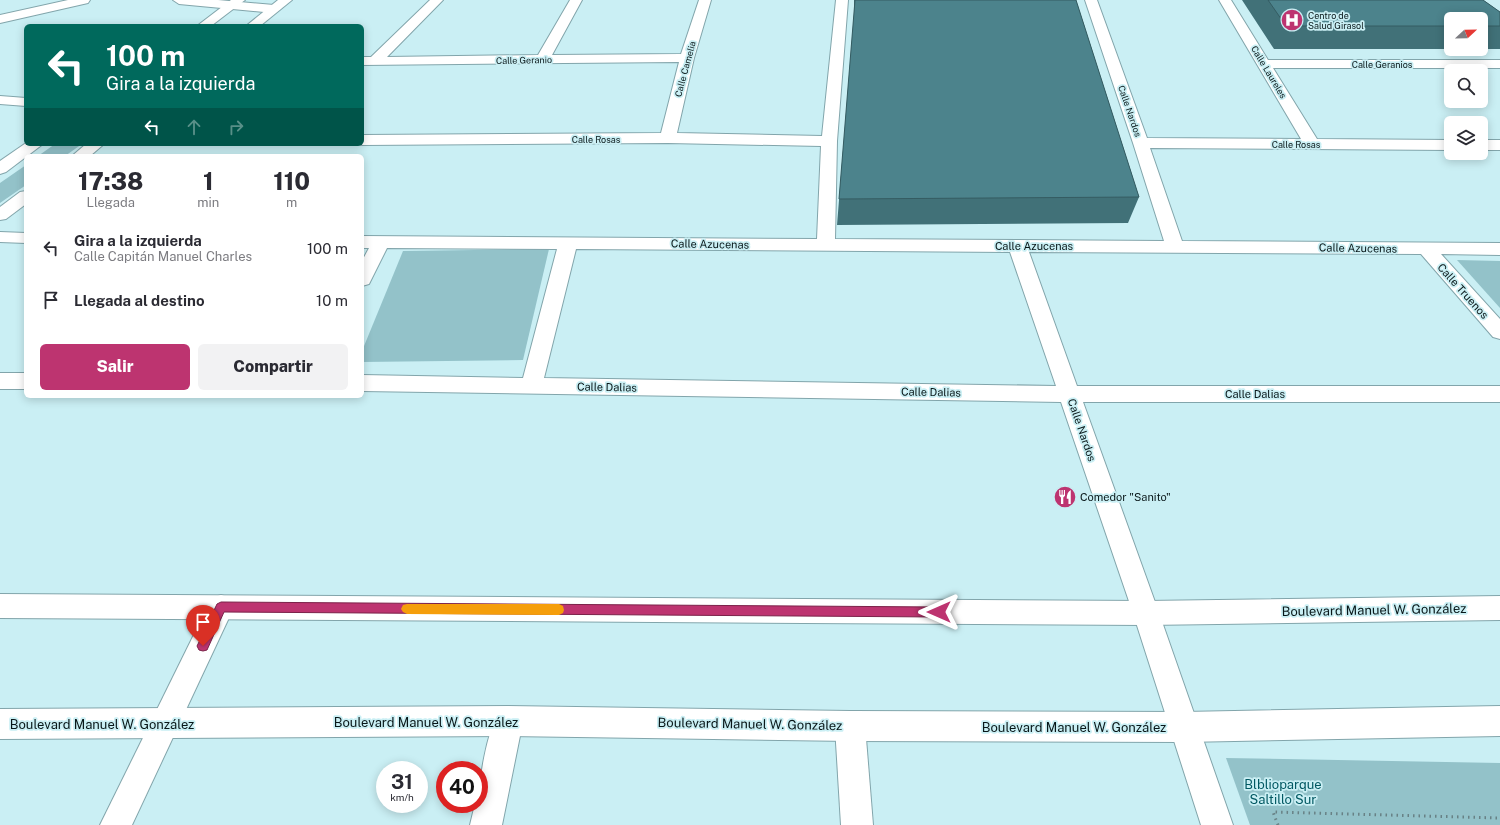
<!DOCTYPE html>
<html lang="es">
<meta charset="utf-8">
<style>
body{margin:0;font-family:"Public Sans",sans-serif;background:#f2f2f3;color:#2b2b33;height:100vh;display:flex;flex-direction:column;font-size:15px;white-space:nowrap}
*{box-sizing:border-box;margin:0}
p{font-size:13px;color:#7c7c81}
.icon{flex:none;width:22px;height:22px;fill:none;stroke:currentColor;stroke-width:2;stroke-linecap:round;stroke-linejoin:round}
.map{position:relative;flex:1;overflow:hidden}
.sheet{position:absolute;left:24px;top:154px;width:340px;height:244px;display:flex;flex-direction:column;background:#fff;border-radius:6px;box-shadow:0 2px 10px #0003}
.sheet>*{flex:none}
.hud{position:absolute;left:24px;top:24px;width:340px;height:122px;border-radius:6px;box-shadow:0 2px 10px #0003;background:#00695c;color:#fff;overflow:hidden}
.needle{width:26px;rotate:68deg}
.fabs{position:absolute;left:1444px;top:12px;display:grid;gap:8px}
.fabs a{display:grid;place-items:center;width:44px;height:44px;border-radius:6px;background:#fff;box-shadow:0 2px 10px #0003;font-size:20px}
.speed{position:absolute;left:376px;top:761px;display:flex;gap:8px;font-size:20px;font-weight:700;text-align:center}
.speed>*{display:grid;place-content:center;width:52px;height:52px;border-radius:50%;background:#fff;box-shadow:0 2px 10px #0003;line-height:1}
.speed small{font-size:10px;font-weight:400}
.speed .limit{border:6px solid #d22;background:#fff;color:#111}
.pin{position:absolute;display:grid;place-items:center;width:34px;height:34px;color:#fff;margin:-41px -17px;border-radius:50% 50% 50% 0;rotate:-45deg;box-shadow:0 0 4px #0007}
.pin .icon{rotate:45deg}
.me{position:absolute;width:44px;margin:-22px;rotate:270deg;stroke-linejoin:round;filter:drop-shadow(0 0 3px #0008)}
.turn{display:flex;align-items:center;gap:14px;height:84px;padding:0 16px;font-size:18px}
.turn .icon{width:52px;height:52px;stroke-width:2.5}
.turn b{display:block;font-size:28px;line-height:34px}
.lanes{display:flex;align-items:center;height:38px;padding:0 16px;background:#0003;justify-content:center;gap:20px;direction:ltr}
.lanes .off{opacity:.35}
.eta{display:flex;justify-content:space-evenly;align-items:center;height:68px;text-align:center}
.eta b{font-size:24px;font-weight:800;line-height:28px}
.cta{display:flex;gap:8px;margin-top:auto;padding:8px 16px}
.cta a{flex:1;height:46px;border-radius:6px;background:#bd3470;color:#fff;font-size:16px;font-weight:800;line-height:46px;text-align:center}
.cta a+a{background:#f2f2f3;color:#2b2b33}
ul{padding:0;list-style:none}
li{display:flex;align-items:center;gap:12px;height:52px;padding:0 16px}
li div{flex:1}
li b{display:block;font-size:15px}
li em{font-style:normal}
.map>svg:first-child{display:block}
</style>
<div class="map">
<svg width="1500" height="825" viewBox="0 0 1500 825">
<rect width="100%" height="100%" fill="#caeff4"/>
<!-- green -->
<g fill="#93c2c9">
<path d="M55 144H82L65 156H38Z"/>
<path d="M26 165V185L0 203V183Z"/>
<path d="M549 249 523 360 362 362V351L403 251Z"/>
<path d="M1457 260 1500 261V308Z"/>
<path d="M1226 758 1500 763V825H1250Z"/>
</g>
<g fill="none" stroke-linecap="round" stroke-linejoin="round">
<!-- street casing -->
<g stroke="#82a5ab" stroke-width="2">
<g id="street">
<path d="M68 0H90L88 3 0 23V15Z"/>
<path d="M173 0H218L274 5 280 9 274 13 179 4Z"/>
<path d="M430 0H443L387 57 538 55 570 0H582L552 55 681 54 699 0H711L694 58 677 133 822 136 836 0H848L837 141 835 239 1164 241 1133 143 1085 0H1097L1147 138 1301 139 1219 0H1231L1268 60H1500V68H1273L1317 139 1451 140V150L1150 148 1182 241 1500 243V255L1441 254 1500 319V339L1493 337 1421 254 1029 252 1077 386H1500V402H1083L1159 613 1233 825H1201L1133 613 1061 402 362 391V375L523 378 557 249 387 248 369 284 362 286V261L369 248H362V236L817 239 821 146 668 143 362 145 359 144H362V135L661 133 679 62 362 65V57H371ZM576 249 1010 252 1056 386 544 378Z"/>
<path d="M0 96 26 98V106L0 104Z"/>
<rect x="1481" y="140" width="19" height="10"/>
<path d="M0 232 26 233V243L0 242Z"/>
<rect x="0" y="373" width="26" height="16"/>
<path d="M221 595 230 598 234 607 132 825H100L212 598Z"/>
<path d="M508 706 518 711 523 721 502 825H470L475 804H479C479 775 487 737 498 711Z"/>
<path d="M850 711 860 716 865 726 873 825H841L835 726 840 716Z"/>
</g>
</g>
<!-- secondary casing -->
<g stroke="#82a5ab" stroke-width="2">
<g id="secondary">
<path d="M231 0H245L211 26H197Z"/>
<path d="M278 0H292L260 26H246Z"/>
<path d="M26 143 43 144 6 172 0 174V161Z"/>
<path d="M86 144H104L90 156H72Z"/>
<path d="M26 191V204L6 219 0 220V207L20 192Z"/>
<path d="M0 594 1146 601 1500 596V620L1146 625 0 618Z"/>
<path d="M508 706 850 711 1184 712 1500 706V736L1184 742 850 741 508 736 0 739V709Z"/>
</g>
</g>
<!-- path -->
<path stroke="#688185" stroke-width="3" stroke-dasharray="1.5 4" stroke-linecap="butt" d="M1278 825 1273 812 1500 818"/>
<!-- street -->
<use href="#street" fill="#fff" fill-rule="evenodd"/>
<!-- secondary -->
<use href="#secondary" fill="#fff" fill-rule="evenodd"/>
</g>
<!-- wall -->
<g fill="#417178" fill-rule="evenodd">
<path d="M854 0H1076L1139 197 1128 223 837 225 854 15Z"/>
<path d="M1242 0H1483L1500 12V49H1274ZM1451 19H1481V49H1451Z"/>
</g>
<!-- building -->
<g fill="#4c838c" stroke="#355c62">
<path d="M855 0H1076L1139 197 839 199Z"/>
<path d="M1268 0H1483L1500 12V26H1481V19H1451V26H1286Z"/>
</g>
<!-- route -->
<path fill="#bd3470" stroke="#7b2249" d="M221 602 939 607 943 609 945 612 943 616 939 617 224 612 207 650 203 651 199 650 197 646 199 642 217 604Z"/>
<!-- slow -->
<path fill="#f59e0b" d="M407 604H559L563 606 564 610 563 613 559 615 407 614 403 612 401 609 403 605Z"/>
<!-- icons -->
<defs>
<g id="hospital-disc" transform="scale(1.15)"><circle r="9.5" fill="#bd3470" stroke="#caeff4"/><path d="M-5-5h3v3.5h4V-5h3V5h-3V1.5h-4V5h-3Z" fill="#fff"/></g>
<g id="restaurant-disc" transform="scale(1.15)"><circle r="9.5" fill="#bd3470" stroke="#caeff4"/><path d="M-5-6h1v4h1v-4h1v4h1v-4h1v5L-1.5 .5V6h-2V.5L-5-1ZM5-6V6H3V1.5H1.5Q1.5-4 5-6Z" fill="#fff"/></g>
</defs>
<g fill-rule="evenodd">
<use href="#hospital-disc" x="1292" y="20"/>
<use href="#restaurant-disc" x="1065" y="497"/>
</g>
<g text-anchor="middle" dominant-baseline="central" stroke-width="3.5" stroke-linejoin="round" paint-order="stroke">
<!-- far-poi labels -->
<g font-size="9" fill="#091719" stroke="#caeff4" text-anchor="start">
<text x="1308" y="15">Centro de<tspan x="1308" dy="10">Salud Girasol</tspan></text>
</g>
<!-- far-street labels -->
<g font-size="9" fill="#091719" stroke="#caeff4">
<text transform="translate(524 60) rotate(-1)">Calle Geranio</text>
<text x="1382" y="64">Calle Geranios</text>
<text transform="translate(685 69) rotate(-75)">Calle Camelia</text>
<text transform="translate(1269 72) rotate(59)">Calle Laureles</text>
<text transform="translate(1130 111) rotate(71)">Calle Nardos</text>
<text x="596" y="139">Calle Rosas</text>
<text x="1296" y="144">Calle Rosas</text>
</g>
<!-- street labels -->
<g font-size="11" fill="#091719" stroke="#caeff4">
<text transform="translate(710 244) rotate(1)">Calle Azucenas</text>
<text x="1034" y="246">Calle Azucenas</text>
<text transform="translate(1358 248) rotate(1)">Calle Azucenas</text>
<text transform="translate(1463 291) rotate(48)">Calle Truenos</text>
<text transform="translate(607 387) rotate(1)">Calle Dalias</text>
<text transform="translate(931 392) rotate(1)">Calle Dalias</text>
<text x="1255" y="394">Calle Dalias</text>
<text transform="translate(1082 430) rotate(71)">Calle Nardos</text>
</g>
<!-- poi labels -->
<g font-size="11" fill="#091719" stroke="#caeff4" text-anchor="start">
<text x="1080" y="497">Comedor "Sanito"</text>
</g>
<!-- near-street labels -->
<g font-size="13" fill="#091719" stroke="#caeff4">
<text transform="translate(1374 610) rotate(-1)">Boulevard Manuel W. González</text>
<text x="426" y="722">Boulevard Manuel W. González</text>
<text x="102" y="724">Boulevard Manuel W. González</text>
<text transform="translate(750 724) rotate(1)">Boulevard Manuel W. González</text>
<text x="1074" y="727">Boulevard Manuel W. González</text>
</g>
<!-- near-park labels -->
<g font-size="13" fill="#025862" stroke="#caeff4">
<text x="1283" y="784">Blblioparque<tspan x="1283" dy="15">Saltillo Sur</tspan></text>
</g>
</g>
</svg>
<div class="fabs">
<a><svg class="needle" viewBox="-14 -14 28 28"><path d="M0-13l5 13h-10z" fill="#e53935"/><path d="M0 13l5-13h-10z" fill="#7c7c81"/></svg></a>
<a><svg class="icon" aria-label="search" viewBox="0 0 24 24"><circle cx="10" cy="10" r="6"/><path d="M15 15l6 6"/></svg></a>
<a><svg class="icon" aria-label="layers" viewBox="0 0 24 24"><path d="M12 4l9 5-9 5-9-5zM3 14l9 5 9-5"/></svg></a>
</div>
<div class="speed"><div>31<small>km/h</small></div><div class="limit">40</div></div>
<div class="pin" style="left:203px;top:646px;background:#d93025"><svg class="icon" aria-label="arrive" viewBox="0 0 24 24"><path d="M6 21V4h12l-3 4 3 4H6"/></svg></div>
<svg class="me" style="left:939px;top:612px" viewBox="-20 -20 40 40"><path d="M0-17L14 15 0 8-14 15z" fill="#bd3470" stroke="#fff" stroke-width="4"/></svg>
<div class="hud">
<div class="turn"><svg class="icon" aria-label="left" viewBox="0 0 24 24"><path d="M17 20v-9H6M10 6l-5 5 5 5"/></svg><div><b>100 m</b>Gira a la izquierda</div></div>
<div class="lanes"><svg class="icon" aria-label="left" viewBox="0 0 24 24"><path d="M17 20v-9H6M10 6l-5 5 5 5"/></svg><svg class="icon off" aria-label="ahead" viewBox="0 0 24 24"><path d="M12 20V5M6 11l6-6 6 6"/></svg><svg class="icon off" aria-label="right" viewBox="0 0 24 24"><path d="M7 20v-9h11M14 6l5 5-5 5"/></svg></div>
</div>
<section class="sheet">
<div class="eta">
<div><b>17:38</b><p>Llegada</p></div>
<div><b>1</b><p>min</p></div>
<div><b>110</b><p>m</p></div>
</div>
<ul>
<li><svg class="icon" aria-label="left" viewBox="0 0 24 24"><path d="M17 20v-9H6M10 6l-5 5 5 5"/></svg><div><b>Gira a la izquierda</b><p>Calle Capitán Manuel Charles</p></div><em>100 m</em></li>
<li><svg class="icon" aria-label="arrive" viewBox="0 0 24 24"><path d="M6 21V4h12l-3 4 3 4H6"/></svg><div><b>Llegada al destino</b></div><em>10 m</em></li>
</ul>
<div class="cta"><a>Salir</a><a>Compartir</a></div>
</section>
</div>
